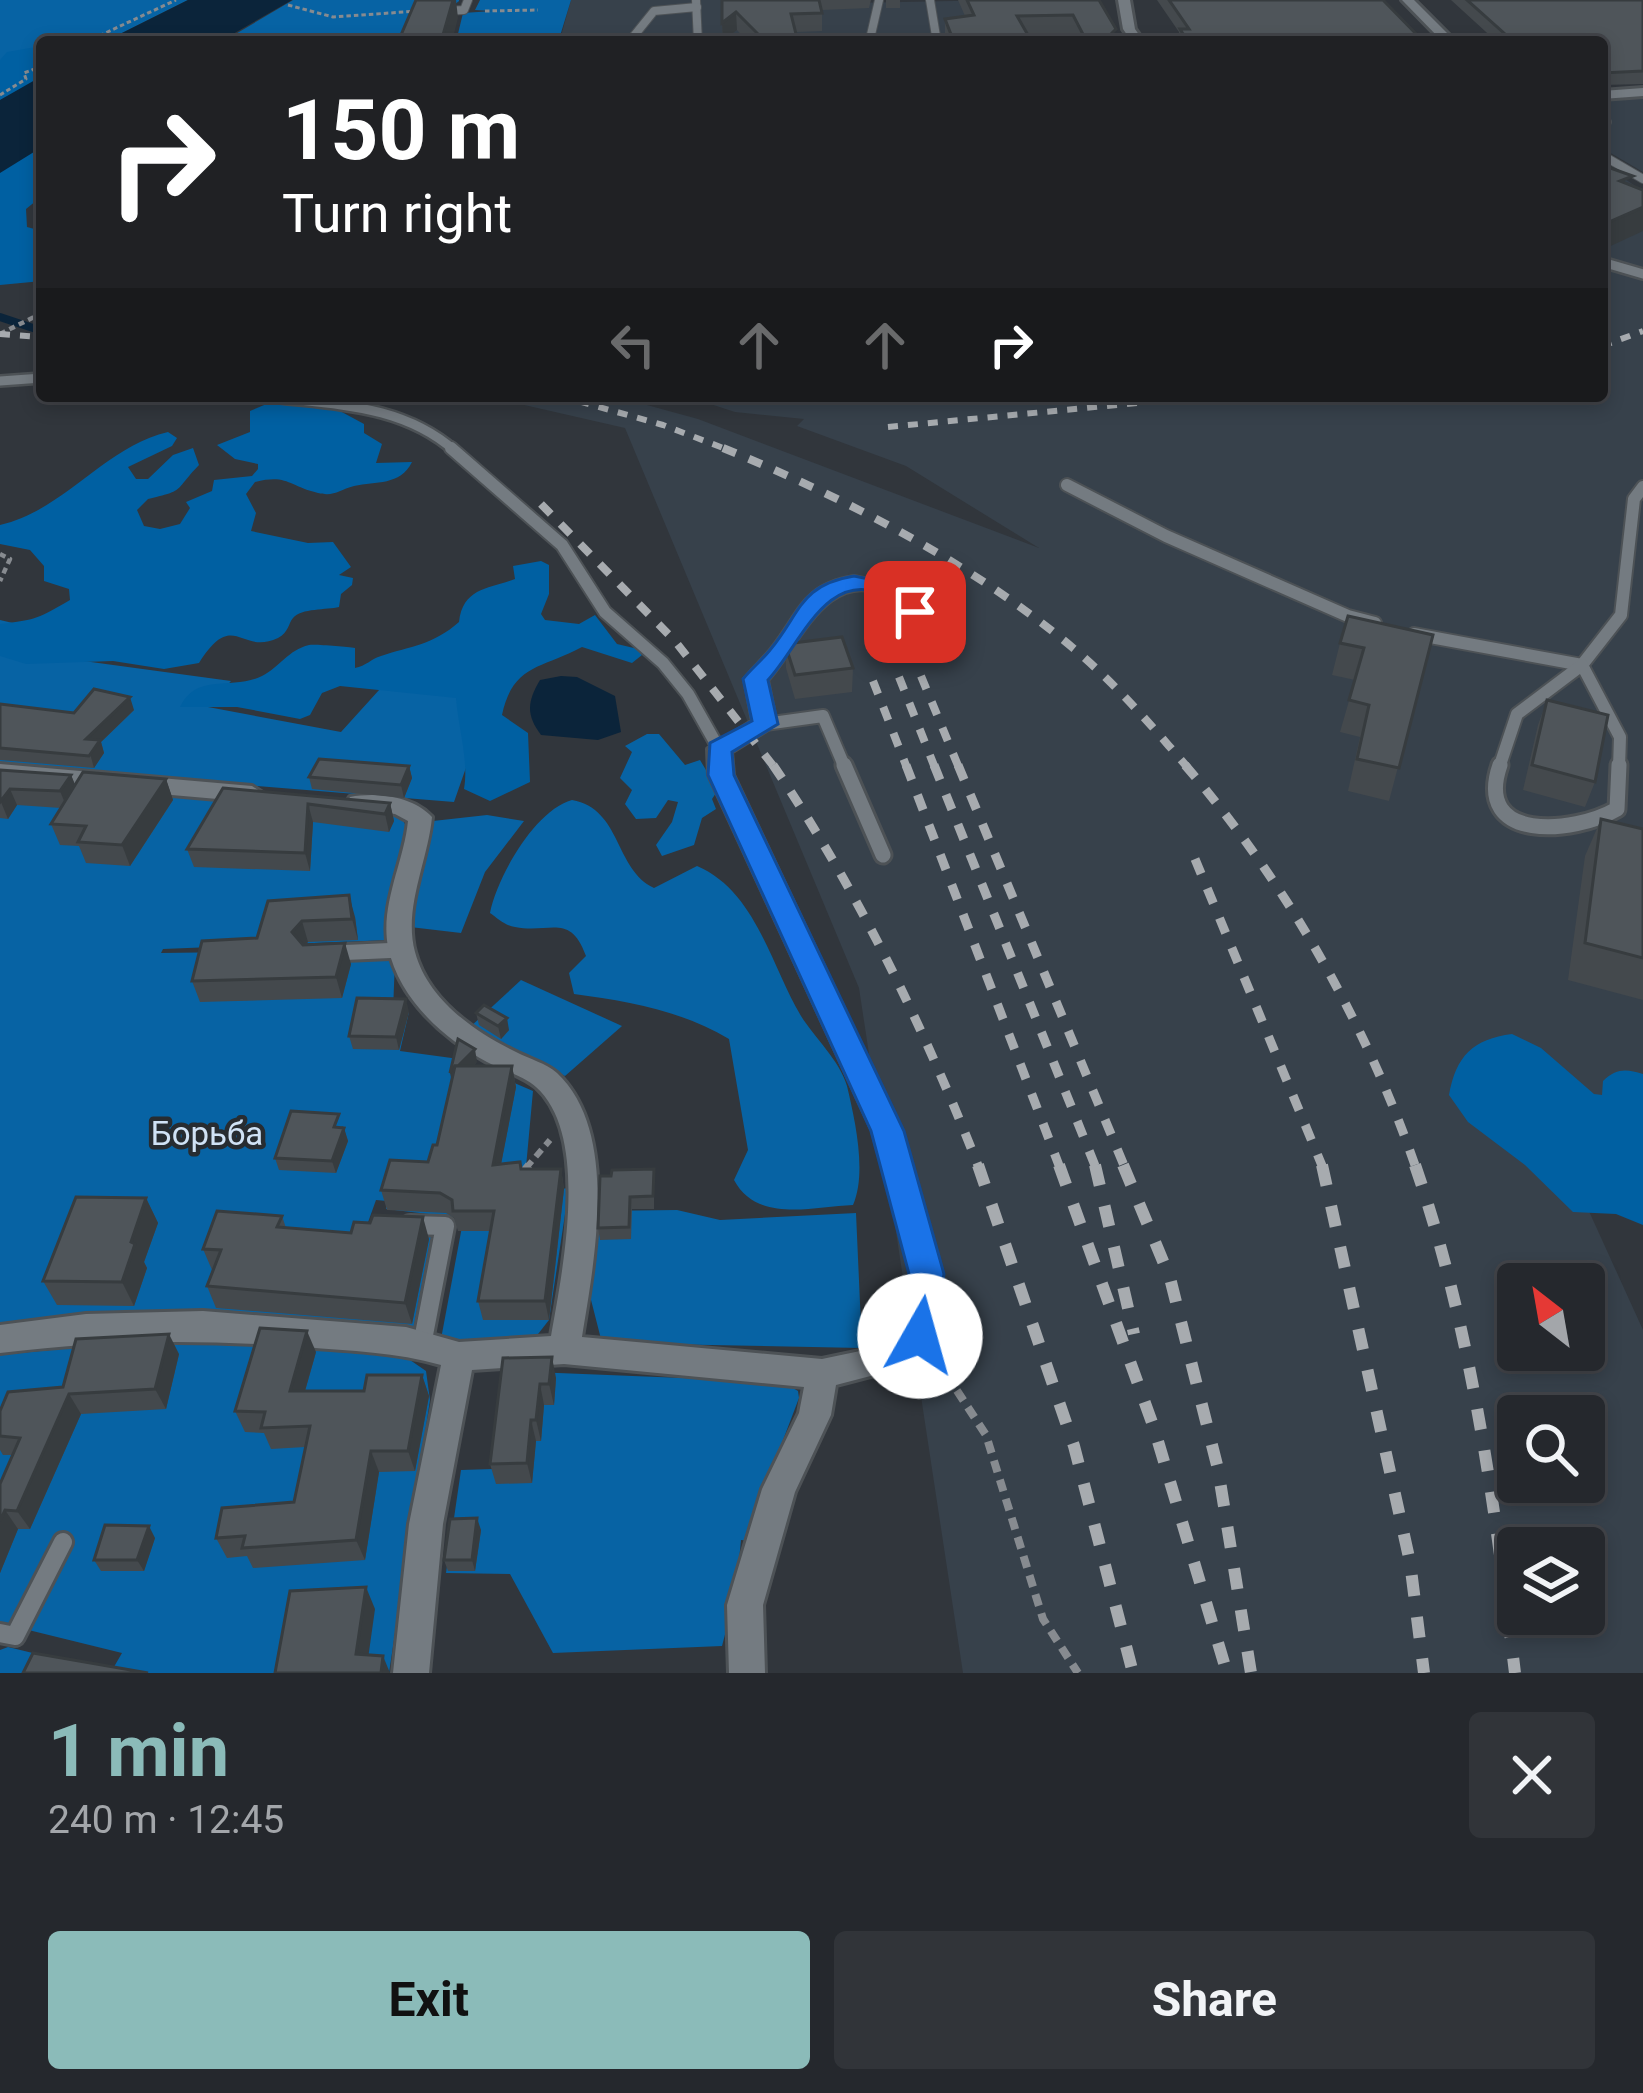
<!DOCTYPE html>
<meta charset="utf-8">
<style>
body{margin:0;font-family:Roboto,sans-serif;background:#313439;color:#f1f3f6;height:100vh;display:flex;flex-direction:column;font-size:45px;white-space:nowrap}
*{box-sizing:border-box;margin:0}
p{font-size:39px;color:#a3a6aa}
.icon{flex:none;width:66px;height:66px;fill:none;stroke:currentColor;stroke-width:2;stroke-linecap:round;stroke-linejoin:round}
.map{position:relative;height:1673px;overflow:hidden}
.side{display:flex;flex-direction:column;background:#25282d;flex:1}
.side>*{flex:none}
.banner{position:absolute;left:36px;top:36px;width:1572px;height:366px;border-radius:12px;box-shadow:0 6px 18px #0003,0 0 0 3px #424449;background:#202124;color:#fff;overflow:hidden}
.needle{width:78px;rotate:329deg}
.controls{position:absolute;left:1497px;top:1263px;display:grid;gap:24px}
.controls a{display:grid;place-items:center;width:108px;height:108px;border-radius:12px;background:#25282d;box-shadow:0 6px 18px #0003,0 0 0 3px #424449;font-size:60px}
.pin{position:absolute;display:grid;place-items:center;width:102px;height:102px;color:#fff;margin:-51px;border-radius:24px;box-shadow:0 6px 18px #0006}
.me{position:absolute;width:132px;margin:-66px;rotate:7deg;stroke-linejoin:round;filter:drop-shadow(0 0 9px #0008)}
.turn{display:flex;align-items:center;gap:42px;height:252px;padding:0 48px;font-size:54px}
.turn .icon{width:156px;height:156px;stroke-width:2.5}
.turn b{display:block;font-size:84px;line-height:102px}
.lanes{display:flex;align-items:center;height:114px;padding:0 48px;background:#0003;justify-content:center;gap:60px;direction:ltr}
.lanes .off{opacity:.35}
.round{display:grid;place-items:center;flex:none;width:126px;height:126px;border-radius:12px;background:#313439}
.summary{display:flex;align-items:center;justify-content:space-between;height:204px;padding:0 48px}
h1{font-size:72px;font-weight:700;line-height:90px;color:#8bbbb9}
.cta{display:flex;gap:24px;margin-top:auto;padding:24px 48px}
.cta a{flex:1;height:138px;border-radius:12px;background:#8bbbb9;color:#111;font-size:48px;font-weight:700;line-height:138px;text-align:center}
.cta a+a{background:#313439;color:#f1f3f6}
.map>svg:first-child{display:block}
</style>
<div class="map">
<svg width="1643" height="1673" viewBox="0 0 1643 1673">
<rect width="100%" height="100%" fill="#31363c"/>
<!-- built -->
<g fill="#37414b" fill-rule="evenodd">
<path d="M571 0H731L743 5 1004 0 1038 24 1113 42H520L525 36H561Z"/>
<path d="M1643 97V172L1602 148V100Z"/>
<path d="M1602 164 1643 191V1136L1527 1075 1643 1330V1673H963L859 988 625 428 485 396H614L698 419 1039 548 906 466 797 426 804 419 735 412 686 396H1602ZM1518 1284H1584V1350H1518ZM1518 1416H1584V1482H1518ZM1518 1548H1584V1614H1518Z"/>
</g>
<!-- green -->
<g fill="#0763a4">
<path d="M0 0H188L104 42H42V76L0 100Z"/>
<path d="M293 0H459V1L409 42H222Z"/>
<path d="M480 0H571L560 36 525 35 520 42H456L463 13 493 11 475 10Z"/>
<path d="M0 620 17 624 10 651 231 681 208 707 341 732 389 679 471 683 476 739 454 802 0 765Z"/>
<path d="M647 734H659L685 765 700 760 718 790 712 799 716 809 702 818 694 845 662 856 656 845 672 822 678 802 668 800 656 818 636 819 625 804 632 790 620 778 632 752 625 746Z"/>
<path d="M0 779 400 815 406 826 389 940 163 949 161 953 304 951 302 960H395L393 1011 409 1012 400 1051 459 1059 533 1091 526 1167 510 1173 454 1217 386 1209 387 1201 376 1200 362 1239 432 1233 413 1331 158 1312 0 1324Z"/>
<path d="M572 800C622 809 614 869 654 888L697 866C756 891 771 966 801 1016 815 1038 840 1061 847 1086 855 1120 867 1173 853 1205 811 1207 757 1223 734 1180L748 1150 729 1039C683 1011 627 1001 574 994L569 973 586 956C570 912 550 934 515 927 506 926 497 918 490 913 497 877 535 810 572 800Z"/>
<path d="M487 815 524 821 485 872 461 933 410 927 426 832 433 821Z"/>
<path d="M521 980 622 1026 565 1076 469 1028Z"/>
<path d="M569 1188 549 1320 531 1343 441 1339 467 1200Z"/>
<path d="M677 1210 720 1220 856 1213 862 1348 602 1343 589 1292 597 1211Z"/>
<path d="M193 1336 397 1351 426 1371 430 1400 389 1673H0V1650L8 1647 111 1672 122 1653 0 1623V1355Z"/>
<path d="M506 1371 783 1382 798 1391 799 1398 769 1477 753 1541 741 1540 736 1592 722 1646 553 1653 510 1574 446 1573 461 1470 493 1469Z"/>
</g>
<!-- forest -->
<g fill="#0060a2">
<path d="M42 46V78L0 100V60L7 52Z"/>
<path d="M42 142V196L26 209 27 227 42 231V281L0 285V170Z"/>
<path d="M276 400 340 411 364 424V433L382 444 376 463 412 462C400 486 376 481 354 486 339 490 334 497 318 493 288 486 288 474 255 482L246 494 256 513 251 531 308 543 333 542 351 567 339 575 353 578 352 585 341 594 339 607C327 610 301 608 293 618 288 624 289 632 278 638 240 656 234 608 199 663L164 669 113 661 26 664 0 656V624C36 620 39 618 70 600L69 589 44 581V566L30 550 0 544V525C65 510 104 447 168 432L177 438 172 446 128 467 136 479H148L173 455 193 448 199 465C173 492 186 490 148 499L137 510 144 526 160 529 180 524 190 508 186 502 212 491 214 480 252 476 258 469V464L235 459 217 445 250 432V411Z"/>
<path d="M541 561 549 565V594L541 614 545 620 579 624 595 615 617 644 638 649 642 655 632 663 582 647C541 669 513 664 502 715L528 733 530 782 490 801 464 789C469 760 458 727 456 698L340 686 322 693 310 715 300 719 237 707H180C197 672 233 691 262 676 280 667 288 650 309 645 316 644 347 647 355 648V668C366 666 371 659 381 656 411 646 433 645 459 622 463 587 490 589 515 579L513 566Z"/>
<path d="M1512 1034 1541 1048 1594 1094 1602 1095 1603 1081C1617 1068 1626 1069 1643 1074V1225L1616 1214 1573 1212 1525 1165 1468 1122 1449 1095C1456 1056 1473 1039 1512 1034Z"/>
</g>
<!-- water -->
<g fill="#0b243a">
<path d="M188 0H292L219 42H104Z"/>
<path d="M42 76V147L0 173V100Z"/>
<path d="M561 676 577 677 615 696 621 732 598 740 541 735C526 715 527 702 540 680Z"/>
</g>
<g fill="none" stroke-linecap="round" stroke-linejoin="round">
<!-- stream -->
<path stroke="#0b243a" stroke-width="8" d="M0 317 42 331"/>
<!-- lane-far4 casing -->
<g stroke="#4d5256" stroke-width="10">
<g id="lane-far4">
<path d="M696 0 698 42"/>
<path d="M930 0 937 42"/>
<path d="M444 11 464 10 468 0"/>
<path d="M870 39 879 0"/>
<path d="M629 42 654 11 697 7"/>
<path d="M1602 122H1607"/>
<path d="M1602 155 1643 179"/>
</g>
</g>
<!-- lane-far3 casing -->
<g stroke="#4d5256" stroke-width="14">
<g id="lane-far3">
<path d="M1602 262 1643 274"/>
<path d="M0 381 42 378"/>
<path d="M263 396C331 405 401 403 455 451"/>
</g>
</g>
<!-- lane-far2 casing -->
<g stroke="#4d5256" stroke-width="16">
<g id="lane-far2">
<path d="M451 448 562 545 605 612 663 663 688 694 719 749"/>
<path d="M1067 485 1166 536 1348 616 1375 623"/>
<path d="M1414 634 1582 665 1621 615 1634 499 1643 487"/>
<path d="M765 724 823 716 845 768"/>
<path d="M1499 768 1517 714 1582 665 1620 737 1619 768"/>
</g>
</g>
<!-- lane-far1 casing -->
<g stroke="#4d5256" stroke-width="21">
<g id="lane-far1">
<path d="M844 765 883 855"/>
<path d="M1500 765C1473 843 1574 834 1617 809L1619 765"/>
<path d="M334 953 401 950"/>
</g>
</g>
<!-- lane casing -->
<g stroke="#4d5256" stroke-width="24">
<g id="lane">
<path d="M410 1225 445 1226 422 1345"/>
<path d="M0 1633 15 1636 63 1542"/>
</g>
</g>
<!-- street casing -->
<g stroke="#4d5256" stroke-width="6">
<g id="street">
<path d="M1118 0H1130L1135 29 1144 42H1132L1123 29Z"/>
<path d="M1402 0H1414L1456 42H1443Z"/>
<path d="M1643 88V96L1602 99V91Z"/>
<path d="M854 577 903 587 944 634 934 640 927 638C916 626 902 603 888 596 827 565 799 645 767 680L776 724 731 752 733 775 901 1131 942 1274 930 1346 882 1373 836 1385 831 1415 795 1492 763 1605 765 1673H729L727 1605 762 1489 799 1413 804 1387 564 1364 472 1370 443 1524 429 1673H393L409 1524 441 1365C396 1352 351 1351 304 1347 199 1339 104 1340 0 1353V1325L86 1314 203 1311 406 1327 459 1342 551 1336C562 1273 591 1136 536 1087 523 1076 503 1070 487 1062 443 1038 399 999 388 947 380 904 404 862 408 821L395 814 350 809 346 803 350 797C377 792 412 796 432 817 428 861 403 908 415 952 428 1000 475 1032 516 1052 529 1059 546 1063 557 1073 620 1132 594 1262 582 1337L822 1359 865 1350 904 1328 912 1274 873 1131 709 775 708 749 753 721 745 679C753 669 763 660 771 650 801 613 801 586 854 577Z"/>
<path d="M0 764 252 786 264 794 252 802 0 780Z"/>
</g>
</g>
<!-- path-far3 -->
<g stroke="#878b90" stroke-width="3" stroke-dasharray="4.5 3" stroke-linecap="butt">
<path d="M288 5 333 17 418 11"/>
<path d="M485 11 538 10"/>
<path d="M86 42 176 0"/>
<path d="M0 95 26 79 24 73 42 66"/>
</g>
<!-- path-far2 -->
<g stroke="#878b90" stroke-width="4.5" stroke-dasharray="6 4.5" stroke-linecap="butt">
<path d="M0 334 42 313"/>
<path d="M0 554 10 559 0 581"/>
</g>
<!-- path-far1 -->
<path stroke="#878b90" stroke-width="6" stroke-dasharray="9 6" stroke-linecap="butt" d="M526 1168 550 1140"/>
<!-- path -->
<g stroke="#878b90" stroke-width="8" stroke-dasharray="12 8" stroke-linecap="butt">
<path d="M524 1171 529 1165"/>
<path d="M935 1357 986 1435 1043 1619 1078 1673"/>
</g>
<!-- lane-far4 -->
<use href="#lane-far4" stroke="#747b81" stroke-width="8"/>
<!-- lane-far3 -->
<use href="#lane-far3" stroke="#747b81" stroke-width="9"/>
<!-- lane-far2 -->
<use href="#lane-far2" stroke="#747b81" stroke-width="12"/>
<!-- lane-far1 -->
<use href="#lane-far1" stroke="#747b81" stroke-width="15"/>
<!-- lane -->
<use href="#lane" stroke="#747b81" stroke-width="18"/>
<!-- street -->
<use href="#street" fill="#747b81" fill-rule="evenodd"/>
<!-- rail-far3 -->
<g stroke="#a7abaf" stroke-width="6" stroke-dasharray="10 10" stroke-linecap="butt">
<path d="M0 334 42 337"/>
<path d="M1602 346 1643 331"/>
<path d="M560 396 663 425 731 451"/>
<path d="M888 427 1210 396"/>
</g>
<!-- rail-far2 -->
<g stroke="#a7abaf" stroke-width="8" stroke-dasharray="14 14" stroke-linecap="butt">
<path d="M723 448C845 498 972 563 1073 648 1116 684 1152 726 1188 768"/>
<path d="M541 504 675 641 775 768"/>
<path d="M921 676 959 768"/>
<path d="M899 677 935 768"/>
<path d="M873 681 907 768"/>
</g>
<!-- rail-far1 -->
<g stroke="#a7abaf" stroke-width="9" stroke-dasharray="16 16" stroke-linecap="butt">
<path d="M773 765C858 890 924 1028 979 1168"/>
<path d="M906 765 1060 1168"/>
<path d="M934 765 1096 1168"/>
<path d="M958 765 1125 1168"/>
<path d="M1185 765C1286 882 1366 1023 1416 1168"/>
<path d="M1195 859 1323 1168"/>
</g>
<!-- rail -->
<g stroke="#a7abaf" stroke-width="12" stroke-dasharray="21 21" stroke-linecap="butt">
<path d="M978 1165 1074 1446 1133 1673"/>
<path d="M1059 1165 1154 1428 1227 1673"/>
<path d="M1095 1165 1134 1334"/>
<path d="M1123 1165 1170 1278 1218 1469 1251 1673"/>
<path d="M1322 1165 1410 1562 1424 1673"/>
<path d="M1415 1165C1472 1330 1494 1501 1515 1673"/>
</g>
</g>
<!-- wall -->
<g fill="#44494d">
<path d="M721 0H871L869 8 822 10V31L796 32 798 42H748L737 30 723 41Z"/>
<rect x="886" y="0" width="14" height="8"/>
<path d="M958 0H1099L1117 42H1075L1071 34 1027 35 1032 42H946L945 37V19L965 16Z"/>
<path d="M1157 0H1383L1424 42H1178L1179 32Z"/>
<path d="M1451 0H1643V84L1602 85V42H1497Z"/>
<path d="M1433 635 1389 801 1348 791 1360 737 1340 732 1355 680 1332 675 1340 643Z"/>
<path d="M785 644 853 668 852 692 795 699 786 668Z"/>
<path d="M1547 700 1595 782 1585 807 1523 790 1538 725Z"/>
<path d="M0 704 74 713 134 710 101 742 104 753 94 768 0 760Z"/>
<path d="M409 766 412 778 404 798 312 789 309 777Z"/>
<path d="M0 770 71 775 75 785 166 779 173 800 130 866 86 863 79 846 60 845 51 824 61 808 17 805 8 819 0 818Z"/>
<path d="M223 788 390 803 394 821 389 832 313 822 310 871 194 867 187 849Z"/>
<path d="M1601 819 1643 829V1000L1568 980 1585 856Z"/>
<path d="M268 901 355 917 358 940 308 942 306 944 351 964 342 998 200 1002 192 981 257 938Z"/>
<path d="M409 1012 399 1050 353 1049 349 1036Z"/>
<path d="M476 1013 509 1030 501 1039 479 1025Z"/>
<path d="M477 1062 473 1066H512L516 1087 501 1164 522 1169H561L564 1189 549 1320H483L478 1301 490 1231H458L454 1218 446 1213 387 1210 381 1190 428 1162 437 1145 452 1080Z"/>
<path d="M343 1126 348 1141 336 1173 279 1170 275 1158Z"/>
<path d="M654 1169V1209H632L631 1239 600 1240 598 1228 611 1176Z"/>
<path d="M146 1198 158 1223 144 1262 147 1268 134 1306 57 1305 43 1281Z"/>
<path d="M282 1216 286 1228 429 1239 412 1324 216 1308 207 1286 212 1270 203 1249Z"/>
<path d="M316 1352 305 1391H364L422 1375 429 1396 415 1471 379 1472 365 1560 253 1568 247 1556 227 1558 216 1538 294 1502 305 1447 271 1449 264 1433 245 1432 235 1411Z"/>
<path d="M179 1354 166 1409 81 1414 30 1529H18L0 1573V1484L13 1455H3L0 1450V1411L63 1387Z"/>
<path d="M503 1358 556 1378 554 1405H544L541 1441H536L532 1483 496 1484 490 1464Z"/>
<path d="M481 1530 475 1571H448L444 1560Z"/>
<path d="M155 1538 144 1571H101L94 1560Z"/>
</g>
<!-- shaded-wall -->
<g fill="#373c3f">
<path d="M453 0H456L458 18 452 42H441Z"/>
<path d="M736 12 737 30 723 41 722 23Z"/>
<path d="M1643 207V231L1602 250V225Z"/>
<path d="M130 697 134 710 101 742 104 753 94 768 86 739Z"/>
<path d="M409 766 412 778 404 798 401 785Z"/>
<path d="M71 775 78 792 67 808 60 791Z"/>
<path d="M166 779 173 800 130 866 122 845Z"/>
<path d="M10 789 17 805 8 819 1 802Z"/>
<path d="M390 803 394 821 389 832 385 814Z"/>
<path d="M308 804 313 822 310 871 305 853Z"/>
<path d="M349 895 355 917 358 940 352 919Z"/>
<path d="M302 921 308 942 298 953 292 932Z"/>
<path d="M345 943 351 964 342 998 336 977Z"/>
<path d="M406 999 409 1012 399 1050 396 1037Z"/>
<path d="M507 1018 509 1030 501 1039 498 1026Z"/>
<path d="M475 1049 477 1062 453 1086 450 1073Z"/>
<path d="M512 1066 516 1087 497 1185 493 1165Z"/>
<path d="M344 1128 348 1141 336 1173 332 1161Z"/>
<path d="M561 1169 564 1189 549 1320 545 1301Z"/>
<path d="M146 1198 158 1223 144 1262 147 1268 134 1306 122 1282 131 1242Z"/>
<path d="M423 1217 429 1239 412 1324 405 1303Z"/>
<path d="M307 1331 316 1352 299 1412 290 1391Z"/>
<path d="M169 1334 179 1354 166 1409 155 1389Z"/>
<path d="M552 1357 556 1378 554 1405 549 1384Z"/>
<path d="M422 1375 429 1396 415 1471 408 1451Z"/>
<path d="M540 1384 544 1405 541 1441 536 1420Z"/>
<path d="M69 1394 81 1414 30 1529 17 1511Z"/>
<path d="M531 1420 536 1441 532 1483 527 1463Z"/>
<path d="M371 1451 379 1472 365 1560 356 1540Z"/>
<path d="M5 1510 18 1529 0 1573V1521Z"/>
<path d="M477 1518 481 1530 475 1571 472 1560Z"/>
<path d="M149 1526 155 1538 144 1571 137 1560Z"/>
<path d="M366 1587 375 1609 366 1673 356 1654Z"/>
<path d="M383 1656 390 1673H381Z"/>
</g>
<!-- building -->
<g fill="#4f555a" stroke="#373c3f" stroke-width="3">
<path d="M416 0H453L441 42H398Z"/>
<path d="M722 0H819L822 13 791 14 798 42H766L736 12 722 23Z"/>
<path d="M967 0H1099L1116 29 1112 33 1117 42H1087L1073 15 1017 16 1032 42H954L945 19 974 15Z"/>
<path d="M1169 0H1383L1424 42H1188L1180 29H1189Z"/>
<path d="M1467 0H1643V71L1602 73V42H1514Z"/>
<path d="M1602 165 1633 176 1620 181 1643 190V207L1602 225Z"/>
<path d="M1348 616 1433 635 1399 768 1357 759 1369 705 1349 700 1364 648 1340 643Z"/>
<path d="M842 637 853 668 795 675 785 644Z"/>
<path d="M94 689 130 697 86 739 100 740 89 756 0 748V704L74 713Z"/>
<path d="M1547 700 1608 715 1595 782 1532 765Z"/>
<path d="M319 759 409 766 401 785 309 777Z"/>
<path d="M0 770 71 775 60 791 10 789 0 802Z"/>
<path d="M83 772 166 779 122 845 78 842 86 826 51 824Z"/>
<path d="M223 788 390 803 385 814 308 804 305 853 187 849Z"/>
<path d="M1601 819 1643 829V958L1585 943Z"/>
<path d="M349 895 352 919 302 921 292 932 303 945 345 943 336 977 192 981 202 941 257 938 268 901Z"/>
<path d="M357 998 406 999 396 1037 349 1036Z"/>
<path d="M484 1005 507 1018 498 1026 476 1013Z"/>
<path d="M458 1039 475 1049 458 1066H455L450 1073Z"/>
<path d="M455 1066H512L493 1165 520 1162 521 1169H561L545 1301H478L494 1211H453L452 1200 440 1193 381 1190 390 1160 428 1162 433 1145H437Z"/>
<path d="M291 1111 339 1114 334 1127 344 1128 332 1161 275 1158Z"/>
<path d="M654 1169 653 1196 630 1197 629 1227 598 1228 600 1176H611L612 1170Z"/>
<path d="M76 1197 146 1198 131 1242 135 1244 122 1282 43 1281Z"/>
<path d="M217 1211 282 1216 277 1227 351 1233 354 1222 370 1223 373 1215 423 1217 405 1303 207 1286 221 1250 203 1249Z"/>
<path d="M260 1328 307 1331 290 1391H364L367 1375H422L408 1451H371L356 1540 242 1548 245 1536 216 1538 222 1508 294 1502 310 1426 261 1428 265 1412 235 1411Z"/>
<path d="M169 1334 155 1389 69 1394 17 1511 5 1510 0 1521V1484L20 1438 0 1436V1411L8 1392 63 1387 76 1339Z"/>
<path d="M552 1357 549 1384H540L536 1420H531L527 1463 490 1464 503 1358Z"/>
<path d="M477 1518 472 1560H444L450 1519Z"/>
<path d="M105 1525 149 1526 137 1560H94Z"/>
<path d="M366 1587 356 1654 383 1656 381 1673H275L290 1591Z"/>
<path d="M33 1653 148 1673H23Z"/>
</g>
<!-- route -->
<path fill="#1a73e8" stroke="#114b97" stroke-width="3" d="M854 576 904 586 927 612 915 619C901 615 898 602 886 596 827 566 800 646 768 680L778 724 732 752 734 775 904 1131 944 1274 932 1347 920 1352 907 1347 902 1336 909 1274 871 1131 708 775 710 743 752 721 743 679C751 669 762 660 770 650 801 613 799 585 854 576Z"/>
<g text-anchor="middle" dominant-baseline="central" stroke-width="9" stroke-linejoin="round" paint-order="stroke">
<!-- park labels -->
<g font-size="33" fill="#d0e2f5" stroke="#272c31">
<text x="207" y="1133">Борьба</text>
</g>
</g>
</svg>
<div class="controls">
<a><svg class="needle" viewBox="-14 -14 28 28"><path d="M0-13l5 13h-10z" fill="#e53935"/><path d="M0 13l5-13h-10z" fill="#a3a6aa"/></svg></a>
<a><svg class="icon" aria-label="search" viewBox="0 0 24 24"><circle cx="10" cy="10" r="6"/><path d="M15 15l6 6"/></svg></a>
<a><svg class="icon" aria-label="layers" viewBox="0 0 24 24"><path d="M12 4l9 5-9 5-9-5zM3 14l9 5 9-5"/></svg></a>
</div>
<div class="pin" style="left:915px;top:612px;background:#d93025"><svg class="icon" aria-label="arrive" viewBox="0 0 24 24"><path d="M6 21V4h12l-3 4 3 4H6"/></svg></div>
<svg class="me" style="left:920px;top:1336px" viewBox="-20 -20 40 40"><circle r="19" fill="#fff"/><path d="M0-13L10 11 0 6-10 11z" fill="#1a73e8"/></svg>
<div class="banner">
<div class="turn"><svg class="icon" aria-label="right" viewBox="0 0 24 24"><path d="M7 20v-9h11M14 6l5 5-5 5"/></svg><div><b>150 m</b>Turn right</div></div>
<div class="lanes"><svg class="icon off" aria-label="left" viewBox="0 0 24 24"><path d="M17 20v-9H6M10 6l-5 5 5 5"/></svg><svg class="icon off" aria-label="ahead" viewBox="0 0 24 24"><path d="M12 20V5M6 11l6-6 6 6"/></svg><svg class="icon off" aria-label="ahead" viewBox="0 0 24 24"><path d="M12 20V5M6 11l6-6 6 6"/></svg><svg class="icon" aria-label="right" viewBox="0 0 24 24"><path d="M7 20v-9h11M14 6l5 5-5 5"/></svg></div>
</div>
</div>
<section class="side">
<div class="summary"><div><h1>1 min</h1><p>240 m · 12:45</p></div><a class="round"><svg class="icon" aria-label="close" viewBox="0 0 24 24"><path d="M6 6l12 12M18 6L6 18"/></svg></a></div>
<div class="cta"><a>Exit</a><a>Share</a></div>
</section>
